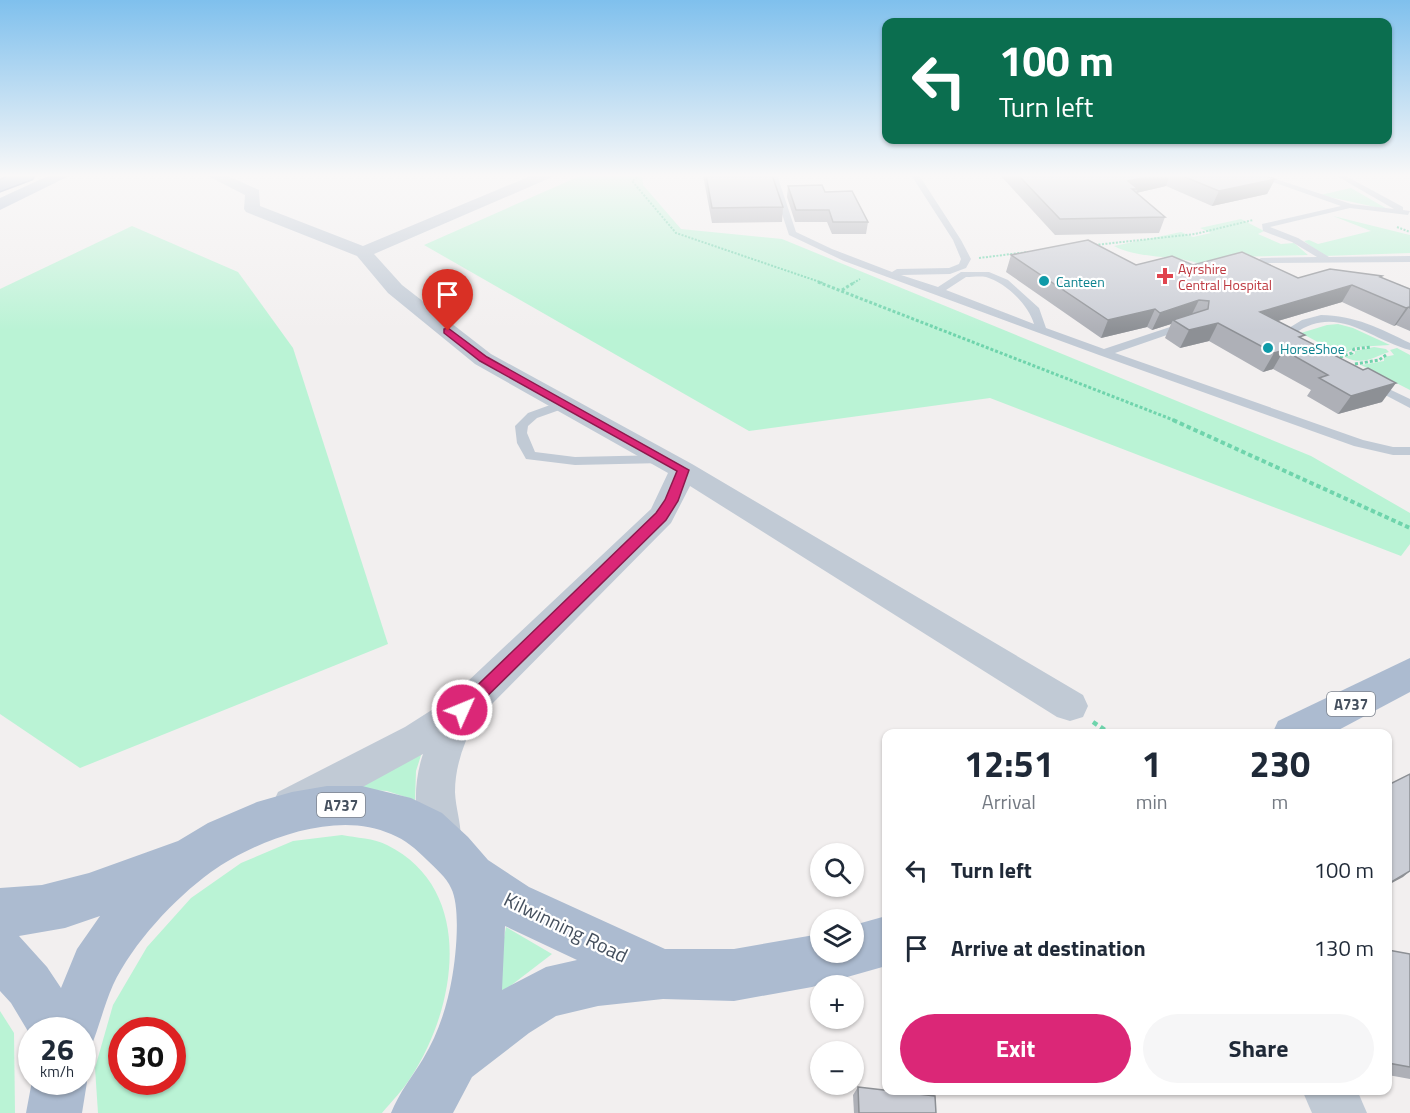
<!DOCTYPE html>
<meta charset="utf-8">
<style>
body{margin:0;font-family:"Titillium Web",sans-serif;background:#f6f6f7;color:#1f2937;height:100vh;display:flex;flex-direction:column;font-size:22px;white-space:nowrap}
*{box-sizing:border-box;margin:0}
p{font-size:20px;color:#747a83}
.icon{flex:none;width:33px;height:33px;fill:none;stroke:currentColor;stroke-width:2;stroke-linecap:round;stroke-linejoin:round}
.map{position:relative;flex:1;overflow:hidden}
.sheet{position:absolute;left:882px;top:729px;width:510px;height:366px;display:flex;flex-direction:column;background:#fff;border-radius:12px;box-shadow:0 2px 4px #0004}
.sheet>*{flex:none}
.guide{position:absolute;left:882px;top:18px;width:510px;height:126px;border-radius:12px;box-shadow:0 2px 4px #0004;background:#0b6e4f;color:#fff;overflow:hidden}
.buttons{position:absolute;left:810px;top:843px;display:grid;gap:12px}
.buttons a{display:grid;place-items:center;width:54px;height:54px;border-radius:50%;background:#fff;box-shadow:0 2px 4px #0004;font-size:30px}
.speed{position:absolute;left:18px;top:1017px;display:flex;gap:12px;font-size:30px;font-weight:700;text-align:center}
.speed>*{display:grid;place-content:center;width:78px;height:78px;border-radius:50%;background:#fff;box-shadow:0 2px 4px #0004;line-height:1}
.speed small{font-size:15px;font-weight:400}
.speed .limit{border:9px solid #d22;background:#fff;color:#111}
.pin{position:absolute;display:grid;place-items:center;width:51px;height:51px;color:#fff;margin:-62px -26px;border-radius:50% 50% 50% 0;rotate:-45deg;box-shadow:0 0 6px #0007}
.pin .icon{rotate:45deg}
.me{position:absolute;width:66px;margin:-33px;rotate:46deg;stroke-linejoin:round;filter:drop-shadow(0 0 4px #0008)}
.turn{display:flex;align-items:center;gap:21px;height:126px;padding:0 18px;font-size:27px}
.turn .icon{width:78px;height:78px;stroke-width:2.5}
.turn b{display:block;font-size:42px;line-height:51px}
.eta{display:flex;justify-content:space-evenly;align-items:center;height:102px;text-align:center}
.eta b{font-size:36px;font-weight:700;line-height:42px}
.primary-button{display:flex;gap:12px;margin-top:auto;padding:12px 18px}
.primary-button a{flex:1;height:69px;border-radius:36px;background:#db2777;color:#fff;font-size:24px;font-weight:700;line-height:69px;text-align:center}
.primary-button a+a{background:#f6f6f7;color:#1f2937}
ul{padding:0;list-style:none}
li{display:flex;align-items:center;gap:18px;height:78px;padding:0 18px}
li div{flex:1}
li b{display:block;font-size:22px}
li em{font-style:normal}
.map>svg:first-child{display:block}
</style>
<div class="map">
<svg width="1410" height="1113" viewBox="0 0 1410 1113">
<rect width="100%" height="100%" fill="#f2efef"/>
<!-- green -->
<g fill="#baf3d5" fill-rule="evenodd">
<path d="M582 175H642L643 185 681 229 782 239 1311 456 1410 513V544L1401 556 990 398 749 431 424 245Z"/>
<path d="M1351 188 1389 210 1320 195Z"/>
<path d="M1333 216 1410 235V253L1324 256 1304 241 1309 240 1318 244 1371 231Z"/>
<path d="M1241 219 1264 231 1258 234 1281 244 1294 243 1308 255 1236 257 1208 267C1179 253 1143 261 1114 246L1181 232 1193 237 1211 233 1200 228Z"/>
<path d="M132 226 238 272 293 348 388 644 80 768 0 714V289Z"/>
<path d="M1338 324 1353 328 1390 345 1356 347 1342 355 1301 333 1327 325Z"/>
<path d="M1374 347 1386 349 1389 352C1374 357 1362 366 1345 357L1355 354V351Z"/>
<path d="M1397 348 1410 355V390L1361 365 1384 361V357L1394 355 1390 350Z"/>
<path d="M423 749 416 771 415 800 387 791 359 789Z"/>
<path d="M342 835C356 838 374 838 387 845 476 889 457 1007 411 1077 403 1090 392 1101 382 1113H98L95 1068 113 1005 147 947 191 898 241 863 293 841ZM122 1030H172V1082H122Z"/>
<path d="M506 927 552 954 492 1000Z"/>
<path d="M0 1011 14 1033 15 1113H0Z"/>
</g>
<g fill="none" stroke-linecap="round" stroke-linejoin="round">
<!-- trunk casing -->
<g stroke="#6e86ae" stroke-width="3">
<path id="trunk" d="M12 175H34L32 179 0 191V180Z"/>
</g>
<!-- path-far3 -->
<g stroke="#6fd4ac" stroke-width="2" stroke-dasharray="2 1.5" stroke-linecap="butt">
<path d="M640 175 632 181 676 233 823 283"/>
<path d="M1397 227 1410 232"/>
<path d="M1095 245 1195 234 1253 220"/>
<path d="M979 258 1028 252"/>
<path d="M853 283 860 279"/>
</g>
<!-- path-far2 -->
<g stroke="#6fd4ac" stroke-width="3" stroke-dasharray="3 2" stroke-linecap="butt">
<path d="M818 282 1176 421"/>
<path d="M842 290 855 282"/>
<path d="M1340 357 1352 353 1354 349 1371 347"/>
<path d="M1355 364 1379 360 1386 355"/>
</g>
<!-- path-far1 -->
<path stroke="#6fd4ac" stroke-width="4" stroke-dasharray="4.5 3" stroke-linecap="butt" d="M1173 420 1410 528"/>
<!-- path -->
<path stroke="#6fd4ac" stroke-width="4.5" stroke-dasharray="5 4" stroke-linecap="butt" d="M1093 722 1111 734"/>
<!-- service -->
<g fill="#c1cad5" fill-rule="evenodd">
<path d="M769 175H777L796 232 832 249 892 272 897 269 949 268 959 264 961 259 953 240 911 175H919L961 240 971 259 966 268 950 274 901 275 938 287 961 272H989L1008 280 1039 308 1046 328 1104 349 1182 323H1190V327L1115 353 1363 440 1393 447H1410V455H1393L1354 446 1099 355 844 261 789 235ZM966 277C972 277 980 276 986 277 1006 283 1028 304 1034 324L946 290Z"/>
<path d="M1253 175H1264L1351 204 1394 209 1335 175H1344L1403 207V210L1410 211 1408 215 1350 208 1270 227 1298 238 1329 257 1410 256V262L1258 263 1256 261 1261 258 1317 257 1292 242 1263 231 1262 224 1341 206Z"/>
<path d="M1321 315C1354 315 1381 329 1410 343V350C1369 339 1337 303 1294 334L1300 343 1299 345H1291L1283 333 1284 331 1302 320Z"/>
<path d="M1372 381 1410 399V408L1368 386 1366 384Z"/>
<path d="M564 400 570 404 568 407 537 418 528 426 527 433 535 452 575 457 663 455 670 459 663 463 575 465 526 459 517 443 515 426 528 413Z"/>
</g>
<!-- minor -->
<g fill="#c1cad5" fill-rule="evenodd">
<path d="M206 175H226L259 190 260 206 363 246 533 175H552L550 178 374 254 402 285 491 354 692 464 1083 695 1088 706 1083 717 1070 721 1057 717 690 486 671 523 475 721C464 743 455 766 455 792 456 815 466 834 457 855L442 861 427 855C414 824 412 786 423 754L306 818 292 824 278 818 272 805 278 792 405 727 449 699 651 509 668 473 475 364 388 293 357 256 246 212 244 209 245 195Z"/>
<path d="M1302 1090H1357L1367 1113H1312Z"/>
</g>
<!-- primary -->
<g fill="#acbbd0" fill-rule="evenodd">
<path d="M50 175H71L0 210V198Z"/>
<path d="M1410 658V692L1331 734H1272L1278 721Z"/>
<path d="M327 786H362L411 798 442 813 468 837 488 860 529 887 665 949H734L820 934V952H854V925L886 916V966L812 987 734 1001 663 999 598 1006 556 1016 529 1033 472 1077 453 1113H391C399 1093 412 1077 423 1059 438 1034 447 1007 452 978 456 956 461 907 451 888 447 878 435 868 427 860 416 849 406 840 391 834 337 809 256 840 211 872 174 899 133 943 113 985 104 1005 99 1028 90 1049L82 1052V1030H32V1038L11 1003 0 991V888L42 885 89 873 178 841 208 823 257 802 292 792ZM100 916 77 949 61 988 47 967 19 936 65 928ZM505 926 577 960 546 967 502 990Z"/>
<path d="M82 1072 87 1082 82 1113H26L32 1081 82 1082Z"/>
</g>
<!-- trunk -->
<use href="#trunk" fill="#97abc9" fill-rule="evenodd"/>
</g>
<!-- wall -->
<g fill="#aeb0b7">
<path d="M703 175H772L783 207 782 222 712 223Z"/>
<path d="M1000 175H1263L1275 179 1267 194 1212 206 1166 186 1136 193 1165 217 1159 233 1055 235Z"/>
<path d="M788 186 825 192 868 222 866 234H832L827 222H795L787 197Z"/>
<path d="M1011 255 1136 265H1193L1298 278 1382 276 1381 278 1410 289V331L1396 325 1394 326 1342 302 1278 321 1302 339 1382 402 1338 414 1307 396 1311 390 1273 369 1263 372 1209 341 1180 348 1165 338 1171 324 1152 330 1147 327 1101 338 1006 272Z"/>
<path d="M1388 950 1410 954V1079L1388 1075Z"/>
<path d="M858 1087 936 1113H854L853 1095Z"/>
</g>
<!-- shaded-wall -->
<g fill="#8d9095">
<path d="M1156 175H1170L1166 186 1136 193 1138 189H1132L1128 181Z"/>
<path d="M1275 179 1267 194 1212 206 1219 191Z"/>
<path d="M1352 285 1342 302 1250 329 1260 312Z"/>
<path d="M1199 300 1190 318 1173 320 1171 324 1152 330 1160 313Z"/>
<path d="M1409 307 1396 325 1394 326 1406 308Z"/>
<path d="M1155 309 1147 327 1101 338 1108 320Z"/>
<path d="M1218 323 1209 341 1180 348 1189 330Z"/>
<path d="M1284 350 1273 369 1263 372 1274 353Z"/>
<path d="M1396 383 1382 402 1338 414 1351 396Z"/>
<path d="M1410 871 1403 877 1388 885V884Z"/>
</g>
<!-- building -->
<g fill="#cacdd5" stroke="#8d9095" stroke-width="1.5">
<path d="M706 175H772L783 207 712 208Z"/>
<path d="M1018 175H1156L1128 181 1138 189H1132L1165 217 1060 219Z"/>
<path d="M1180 175H1263L1275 179 1219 191Z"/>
<path d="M822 185 825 192 852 191 868 222H833L829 210H796L788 186Z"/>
<path d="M1088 240 1136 265 1172 256 1193 265 1242 252 1298 278 1330 269 1382 276 1380 277 1410 289V308L1409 307 1406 308 1352 285 1260 312 1305 335 1299 337 1363 370 1368 368 1396 383 1351 396 1319 378 1328 375 1284 350 1274 353 1218 323 1189 330 1173 320 1208 309 1209 301 1199 300 1160 313 1155 309 1108 320 1011 255Z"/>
<path d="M1410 774V871L1388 884V785Z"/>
<path d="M1388 950 1410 954V1067L1388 1063Z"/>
<path d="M858 1087 935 1096 936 1113H859Z"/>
</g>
<!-- sky -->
<linearGradient id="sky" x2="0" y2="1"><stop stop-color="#7fc0ed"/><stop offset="0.53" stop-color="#f9f8f8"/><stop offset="1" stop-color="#f9f8f8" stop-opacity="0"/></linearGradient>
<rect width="1410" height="331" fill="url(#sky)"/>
<!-- route -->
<path fill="#db2777" stroke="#8e194d" stroke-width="1.5" d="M448 328 487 357 689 470 678 501 666 520 468 715H457L454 710 457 705 656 513 665 500 677 471 480 361 444 333V329Z"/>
<!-- markers -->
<path fill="#e0444e" stroke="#fff" stroke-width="2" d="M1162 267h6v6h6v6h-6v6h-6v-6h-6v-6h6z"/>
<g fill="#0f9aa8" stroke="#fff" stroke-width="2">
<circle cx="1044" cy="281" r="6"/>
<circle cx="1268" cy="348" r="6"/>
</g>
<g text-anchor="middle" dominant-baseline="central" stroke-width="4.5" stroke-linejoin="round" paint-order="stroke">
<!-- far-health labels -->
<g font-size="14" fill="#be3a42" stroke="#fff" text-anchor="start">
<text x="1178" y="268">Ayrshire<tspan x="1178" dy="16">Central Hospital</tspan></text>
</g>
<!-- far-culture labels -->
<g font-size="14" fill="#0d838f" stroke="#fff" text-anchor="start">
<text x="1056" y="281">Canteen</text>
<text x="1280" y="348">HorseShoe</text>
</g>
<!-- shield labels -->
<g fill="#fff" stroke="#7d848e" stroke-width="1.5">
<rect x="1327" y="692" width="48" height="24" rx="4.5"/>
<rect x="317" y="793" width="48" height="24" rx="4.5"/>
</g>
<g font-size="15" font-weight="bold" fill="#45505e">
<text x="1351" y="704">A737</text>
<text x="341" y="805">A737</text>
</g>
<!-- near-street labels -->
<g font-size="20" fill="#45505e" stroke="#fff">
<text transform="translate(566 927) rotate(26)">Kilwinning Road</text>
</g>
</g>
</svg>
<div class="buttons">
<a><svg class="icon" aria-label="search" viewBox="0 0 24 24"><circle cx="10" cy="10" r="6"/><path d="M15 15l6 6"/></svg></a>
<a><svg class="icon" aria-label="layers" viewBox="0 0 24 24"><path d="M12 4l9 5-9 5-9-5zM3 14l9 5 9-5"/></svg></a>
<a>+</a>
<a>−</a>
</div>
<div class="speed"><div>26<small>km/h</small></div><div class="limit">30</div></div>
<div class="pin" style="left:448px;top:331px;background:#d93025"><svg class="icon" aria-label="arrive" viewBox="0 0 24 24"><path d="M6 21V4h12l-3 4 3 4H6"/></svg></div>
<svg class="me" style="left:462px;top:710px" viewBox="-20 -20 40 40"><circle r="17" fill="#db2777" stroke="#fff" stroke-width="3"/><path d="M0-11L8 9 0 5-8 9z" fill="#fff"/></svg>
<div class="guide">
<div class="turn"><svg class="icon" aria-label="left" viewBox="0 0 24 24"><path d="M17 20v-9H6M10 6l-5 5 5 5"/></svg><div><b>100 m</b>Turn left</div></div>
</div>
<section class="sheet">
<div class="eta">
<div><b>12:51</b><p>Arrival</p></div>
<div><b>1</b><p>min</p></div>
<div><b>230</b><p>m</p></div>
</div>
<ul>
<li><svg class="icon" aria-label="left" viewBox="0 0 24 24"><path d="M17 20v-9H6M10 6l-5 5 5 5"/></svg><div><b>Turn left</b></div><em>100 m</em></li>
<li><svg class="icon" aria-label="arrive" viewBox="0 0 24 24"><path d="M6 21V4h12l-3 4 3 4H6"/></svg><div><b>Arrive at destination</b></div><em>130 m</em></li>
</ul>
<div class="primary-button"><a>Exit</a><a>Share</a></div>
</section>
</div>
